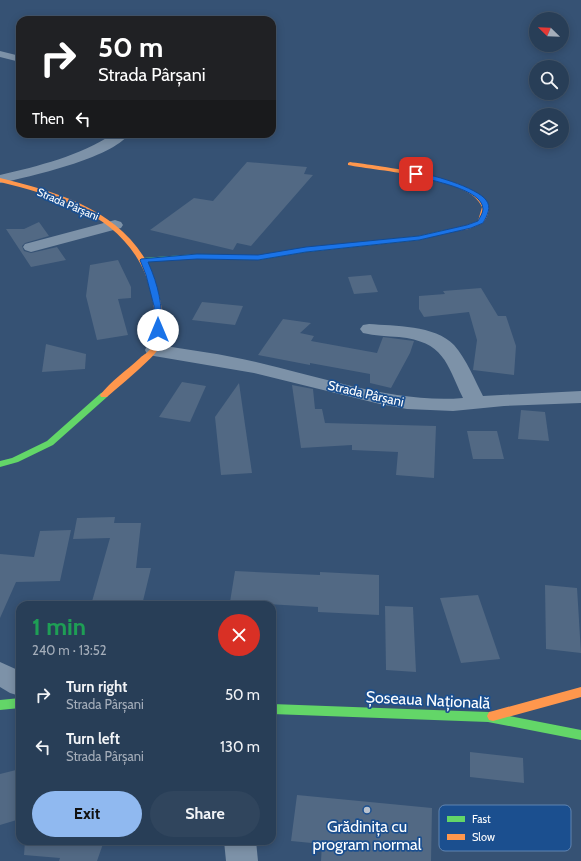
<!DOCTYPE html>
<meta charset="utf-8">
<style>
body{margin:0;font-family:Cabin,sans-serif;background:#30455d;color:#f1f3f6;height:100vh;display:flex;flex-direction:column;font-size:15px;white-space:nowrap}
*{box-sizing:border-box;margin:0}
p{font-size:13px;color:#a5aeba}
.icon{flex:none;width:22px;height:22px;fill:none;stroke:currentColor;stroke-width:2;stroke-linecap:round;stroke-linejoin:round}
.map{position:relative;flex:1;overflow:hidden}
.panel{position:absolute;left:16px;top:601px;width:260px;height:244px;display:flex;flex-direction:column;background:#283e57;border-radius:12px;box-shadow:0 2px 10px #0003,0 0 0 1px #44576d}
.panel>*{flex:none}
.top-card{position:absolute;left:16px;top:16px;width:260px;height:122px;border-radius:12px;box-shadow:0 2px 10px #0003,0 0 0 1px #44576d;background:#202124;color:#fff;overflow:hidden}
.needle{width:26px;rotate:293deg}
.fabs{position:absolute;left:529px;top:12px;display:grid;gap:8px}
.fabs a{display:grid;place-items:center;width:40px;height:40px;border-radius:50%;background:#283e57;box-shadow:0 2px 10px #0003,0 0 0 1px #44576d;font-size:20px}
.pin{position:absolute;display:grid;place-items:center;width:34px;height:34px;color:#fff;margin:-17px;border-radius:8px;box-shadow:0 2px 6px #0006}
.me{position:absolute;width:44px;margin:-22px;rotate:0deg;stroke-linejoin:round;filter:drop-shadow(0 0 3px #0008)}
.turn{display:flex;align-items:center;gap:14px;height:84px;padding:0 16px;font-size:18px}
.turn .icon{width:52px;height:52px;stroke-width:2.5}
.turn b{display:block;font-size:28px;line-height:34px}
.then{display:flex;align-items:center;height:38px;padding:0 16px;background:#0003;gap:8px;font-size:15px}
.round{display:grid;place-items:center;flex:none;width:42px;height:42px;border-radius:21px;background:#30455d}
.overview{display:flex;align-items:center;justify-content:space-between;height:68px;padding:0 16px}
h1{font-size:24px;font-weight:800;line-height:30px;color:#1e9e55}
.primary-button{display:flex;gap:8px;margin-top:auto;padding:8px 16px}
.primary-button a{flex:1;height:46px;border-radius:24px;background:#90b9f0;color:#111;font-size:16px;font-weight:800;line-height:46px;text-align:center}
.primary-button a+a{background:#30455d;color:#f1f3f6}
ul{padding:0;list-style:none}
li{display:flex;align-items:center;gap:12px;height:52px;padding:0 16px}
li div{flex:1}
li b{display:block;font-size:15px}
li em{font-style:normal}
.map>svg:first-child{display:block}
</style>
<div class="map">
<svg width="581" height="861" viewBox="0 0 581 861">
<rect width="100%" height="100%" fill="#365274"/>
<!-- building -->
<g fill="#526984">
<path d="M247 162 307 167 304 174 313 175 251 246 237 243 233 250 150 230 194 198 213 201Z"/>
<path d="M39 222 49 236 25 243 22 246 24 251 31 253 57 247 66 260 31 267 6 229H24Z"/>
<path d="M118 260 131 287V298L118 299 128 335 97 340 86 296 90 265Z"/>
<path d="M371 275 378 292 354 294 348 277Z"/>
<path d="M481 288 498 316H506L516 346 514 375 473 370 477 340 469 312 424 317 419 309V296L445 294 443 291Z"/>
<path d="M202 302 243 306 235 325 192 320Z"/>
<path d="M283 319 311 323 300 333 314 336 311 341 377 353 383 337 414 341 410 353 391 388 370 383V374L310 363V365L258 355Z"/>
<path d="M46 344 86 354 85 369 42 372Z"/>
<path d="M182 382 206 386 190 422 159 417Z"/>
<path d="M239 383 252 473 221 475 215 417Z"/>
<path d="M292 385 313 389 315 409H322L325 423 436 426 434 478 396 475 398 452 352 450V445L301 448Z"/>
<path d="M521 410 545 412 549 441 518 439Z"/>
<path d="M467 431H497L504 459H473Z"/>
<path d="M115 517 114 523H141L136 568H151L142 605H91L110 538 73 539 77 518Z"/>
<path d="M71 530 60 581 16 582 0 618V554L34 557 40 531Z"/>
<path d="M235 571 320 575V572L379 575V615L318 612V607L230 602Z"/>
<path d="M545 585 577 588 581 653 546 649Z"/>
<path d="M478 595 500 659 461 663 440 598Z"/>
<path d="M385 606 413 607 416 672 386 670Z"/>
<path d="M470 752 523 758 524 783 470 777Z"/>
<path d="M20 769V819L0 825V774Z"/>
<path d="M297 795 432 808 431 861H321L322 844 291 841Z"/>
<path d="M25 841H104L97 861H59L60 858 24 855Z"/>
</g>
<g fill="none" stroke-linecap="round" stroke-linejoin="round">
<!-- street -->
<g fill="#7d92a8" fill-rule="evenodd">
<path d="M0 51 20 56V62L0 57Z"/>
<path d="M113 134H129C112 158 29 177 0 183V175C39 166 79 156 113 134Z"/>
<path d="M115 220 121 222 123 225 121 228 31 252 25 250 23 247 25 244Z"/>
<path d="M369 324C394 326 435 325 454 345 467 360 474 379 483 396L581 391V403L504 406 453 411 407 409 380 404 254 373 154 356 147 354 145 350 147 346 154 344C188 350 223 354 256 362 321 377 398 404 463 398 446 362 444 342 399 337 387 336 375 336 363 333L360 329 363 325Z"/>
<path d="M0 662 20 671V696L10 693 0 687Z"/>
<path d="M224 841H256L258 861H226Z"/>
</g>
<!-- fast -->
<g fill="#63d668" fill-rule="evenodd">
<path d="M445 230 447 231V233L419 240 306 252 258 260 197 258 143 262 139 260 143 258 197 254 258 256 306 248 419 236Z"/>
<path d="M104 392 108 395 107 397 53 445 18 462 0 467V461L12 458 47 441 101 393Z"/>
<path d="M20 698V708L0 710V700Z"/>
<path d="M272 704 488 712 581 730V740L488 722 272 714Z"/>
</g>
<!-- slow -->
<g fill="#ff974d" fill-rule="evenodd">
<path d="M350 162C377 166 479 177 488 206 490 212 486 219 483 223L469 229 443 233V231L467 225 478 221 482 207C471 177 377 171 348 165V163Z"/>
<path d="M0 178C58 192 120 210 149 266 153 273 155 282 157 289 163 306 166 332 158 349 155 357 116 389 107 397H101L100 395C111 381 127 370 140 358 143 355 149 352 151 348 157 333 155 312 152 297 137 221 66 198 0 182Z"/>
<path d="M581 687V697L493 721 489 720 487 716 489 712 493 711Z"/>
</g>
</g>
<!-- route -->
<path fill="#1a73e8" stroke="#114b97" d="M414 173C427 172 478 188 486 200 492 207 487 216 483 223L471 228 419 240 306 252 258 260 197 259 148 262C159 287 162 304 162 330L158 333 154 330V306L146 275 140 260 141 259 197 254 258 255 306 247 419 236 467 225 478 221C480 217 483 213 483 209 483 189 429 180 414 176Z"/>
<!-- markers -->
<circle fill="#b9c2ce" stroke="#1b4f8f" stroke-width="1.5" cx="367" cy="810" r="4"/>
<g text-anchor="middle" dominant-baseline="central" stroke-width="3.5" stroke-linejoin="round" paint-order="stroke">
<!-- far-street labels -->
<g font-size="11" fill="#fff" stroke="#1b4f8f">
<text transform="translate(68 204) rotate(23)">Strada Pârșani</text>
</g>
<!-- street labels -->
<g font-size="13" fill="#fff" stroke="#1b4f8f">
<text transform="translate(366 393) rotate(13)">Strada Pârșani</text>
</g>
<!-- near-street labels -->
<g font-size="16" fill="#fff" stroke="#1b4f8f">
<text transform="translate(428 700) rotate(3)">Șoseaua Națională</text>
</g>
<!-- near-poi labels -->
<g font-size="16" fill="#fff" stroke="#1b4f8f">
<text x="367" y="826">Grădinița cu<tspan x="367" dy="18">program normal</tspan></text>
</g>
</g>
<!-- legend -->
<rect x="439" y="805" width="132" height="46" rx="6" fill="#1b4f8f" stroke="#5f84b1" stroke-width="1"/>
<rect x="447" y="816" width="18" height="6" fill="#63d668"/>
<rect x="447" y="834" width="18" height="6" fill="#ff974d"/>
<g font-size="11" fill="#fff">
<text x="472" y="823">Fast</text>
<text x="472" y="841">Slow</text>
</g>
</svg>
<div class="fabs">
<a><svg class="needle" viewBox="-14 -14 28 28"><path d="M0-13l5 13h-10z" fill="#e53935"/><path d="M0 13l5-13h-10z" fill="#a5aeba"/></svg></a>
<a><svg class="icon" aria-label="search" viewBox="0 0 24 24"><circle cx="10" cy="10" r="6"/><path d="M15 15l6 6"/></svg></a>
<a><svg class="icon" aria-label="layers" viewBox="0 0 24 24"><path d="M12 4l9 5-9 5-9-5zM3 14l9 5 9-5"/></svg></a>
</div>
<div class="pin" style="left:416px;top:174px;background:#d93025"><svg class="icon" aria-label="arrive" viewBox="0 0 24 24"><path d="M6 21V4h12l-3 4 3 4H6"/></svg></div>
<svg class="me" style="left:158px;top:330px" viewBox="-20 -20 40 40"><circle r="19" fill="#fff"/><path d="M0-13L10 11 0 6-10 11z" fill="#1a73e8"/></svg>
<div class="top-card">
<div class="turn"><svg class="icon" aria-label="right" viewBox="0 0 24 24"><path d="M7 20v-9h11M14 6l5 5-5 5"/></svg><div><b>50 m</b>Strada Pârșani</div></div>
<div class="then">Then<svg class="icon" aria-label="left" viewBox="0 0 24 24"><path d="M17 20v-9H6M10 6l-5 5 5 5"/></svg></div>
</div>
<section class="panel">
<div class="overview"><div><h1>1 min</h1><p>240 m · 13:52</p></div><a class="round" style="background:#d93025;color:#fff"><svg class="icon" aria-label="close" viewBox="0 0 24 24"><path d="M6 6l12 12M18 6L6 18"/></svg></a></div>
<ul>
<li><svg class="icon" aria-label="right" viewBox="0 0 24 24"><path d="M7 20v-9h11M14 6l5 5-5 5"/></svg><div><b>Turn right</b><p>Strada Pârșani</p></div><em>50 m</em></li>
<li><svg class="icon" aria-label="left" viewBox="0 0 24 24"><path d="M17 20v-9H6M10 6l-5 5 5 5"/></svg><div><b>Turn left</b><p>Strada Pârșani</p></div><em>130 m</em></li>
</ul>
<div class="primary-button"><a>Exit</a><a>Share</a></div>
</section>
</div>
